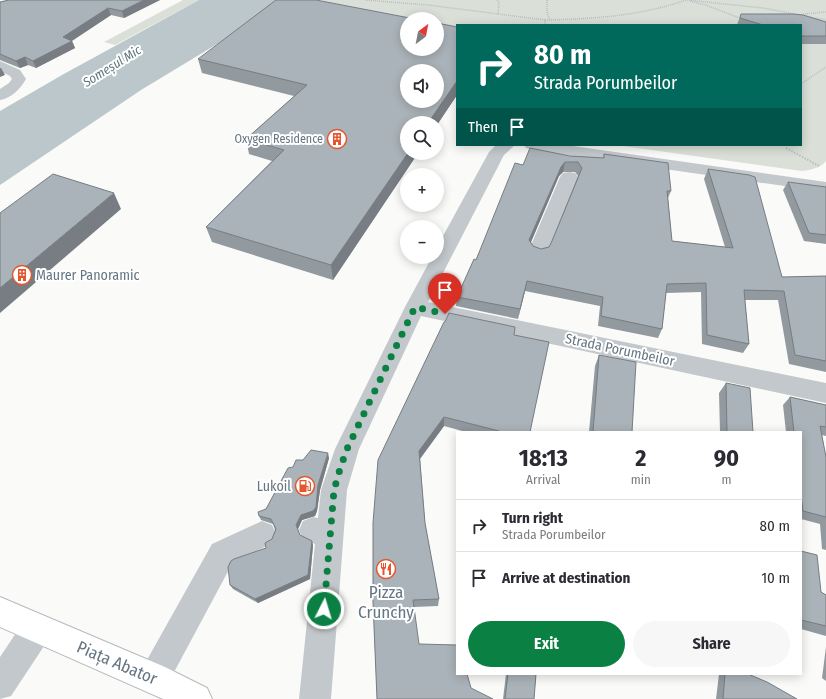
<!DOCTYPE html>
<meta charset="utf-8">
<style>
body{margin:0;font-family:"Fira Sans Condensed",sans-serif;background:#f7f7f7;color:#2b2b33;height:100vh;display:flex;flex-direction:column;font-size:15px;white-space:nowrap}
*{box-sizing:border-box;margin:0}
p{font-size:13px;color:#7c7c81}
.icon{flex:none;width:22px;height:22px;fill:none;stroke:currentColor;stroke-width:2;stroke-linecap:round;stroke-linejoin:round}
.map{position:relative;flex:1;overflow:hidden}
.sheet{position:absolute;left:456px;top:431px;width:346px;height:244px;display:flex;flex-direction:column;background:#fff;border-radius:0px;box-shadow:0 2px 10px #0003}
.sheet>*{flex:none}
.hud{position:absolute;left:456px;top:24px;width:346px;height:122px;border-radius:0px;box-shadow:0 2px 10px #0003;background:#00695c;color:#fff;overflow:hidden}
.needle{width:26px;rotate:32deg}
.fabs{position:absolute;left:400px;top:12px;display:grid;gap:8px}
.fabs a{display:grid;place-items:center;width:44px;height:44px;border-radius:50%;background:#fff;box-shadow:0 2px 10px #0003;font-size:20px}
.pin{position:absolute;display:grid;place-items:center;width:34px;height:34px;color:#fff;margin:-41px -17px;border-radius:50% 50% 50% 0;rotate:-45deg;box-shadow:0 0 4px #0007}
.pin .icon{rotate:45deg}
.me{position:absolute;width:44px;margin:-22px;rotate:5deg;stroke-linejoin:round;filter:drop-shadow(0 0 3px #0008)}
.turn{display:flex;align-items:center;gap:14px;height:84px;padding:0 12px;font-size:18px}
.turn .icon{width:52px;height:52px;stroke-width:2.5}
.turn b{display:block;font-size:28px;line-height:34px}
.then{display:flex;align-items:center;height:38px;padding:0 12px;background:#0003;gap:8px;font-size:15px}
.eta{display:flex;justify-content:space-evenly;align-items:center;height:68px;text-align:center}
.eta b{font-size:24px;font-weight:700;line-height:28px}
.primary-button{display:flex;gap:8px;margin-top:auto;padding:8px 12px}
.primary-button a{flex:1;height:46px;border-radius:24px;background:#0b8043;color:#fff;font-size:16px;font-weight:700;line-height:46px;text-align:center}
.primary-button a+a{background:#f7f7f7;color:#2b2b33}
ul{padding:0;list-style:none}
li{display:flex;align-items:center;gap:12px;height:52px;padding:0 12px;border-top:1px solid #e1e1e2}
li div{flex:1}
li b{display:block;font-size:15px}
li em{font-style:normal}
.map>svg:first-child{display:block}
</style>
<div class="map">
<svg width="826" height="699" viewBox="0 0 826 699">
<rect width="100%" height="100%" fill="#fafaf8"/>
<!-- green -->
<g fill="#dadfd7">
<path d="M183 0H199L115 45 104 42Z"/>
<path d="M290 0H826V161C820 168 811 170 802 171L616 145H801V25H457V32L437 28V19H407Z"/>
</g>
<!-- water -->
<path fill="#bbc7cb" d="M199 0H290L141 90 0 185V111L62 75Z"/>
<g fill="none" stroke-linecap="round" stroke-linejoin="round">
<!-- major casing -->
<g stroke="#b5babe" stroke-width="2">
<path id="major" d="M0 597 165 667 207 688 212 699H163L0 627Z"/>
</g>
<!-- path-far1 -->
<g stroke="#bbbfc2" stroke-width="1.5" stroke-dasharray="1 1" stroke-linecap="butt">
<path d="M365 0 428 5 545 20V25"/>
<path d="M497 0 499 2 498 14"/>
<path d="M547 0V13L550 20"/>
<path d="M687 0 763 8 826 20"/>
<path d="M690 1 706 5 742 19"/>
<path d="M803 14 826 12"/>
<path d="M545 20C593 19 640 16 686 0"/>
<path d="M801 84 826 67"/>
</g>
<!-- path -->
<path stroke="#bbbfc2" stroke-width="2" stroke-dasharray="1.5 1.5" stroke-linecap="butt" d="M786 148 819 166"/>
<!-- minor -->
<g fill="#c3c8cc" fill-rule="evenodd">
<path d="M0 61 20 70 26 79C20 89 12 98 0 100V89L9 83 12 79 10 76 0 71Z"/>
<path d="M496 145H515L504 155 428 302 826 383V403L421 316 359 449 347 490 331 699H299L315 544 303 539 299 530 303 521 313 517 318 518 321 490 335 449 405 307 432 257H437V247L489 152Z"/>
<path d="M524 145H566L826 182V192L532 150 526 148Z"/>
<path d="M569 172 575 173 578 177 549 250 546 255 539 257 532 255 529 250 560 177 563 173Z"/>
<path d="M262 521 272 525 276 534 272 543 232 564 165 689 154 694 143 689 138 678 143 667 212 544Z"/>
<path d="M37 614 48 618 52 629 48 640 11 696 0 699V657L26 618Z"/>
</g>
<!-- major -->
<use href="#major" fill="#fff" fill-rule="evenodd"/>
</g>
<!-- wall -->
<g fill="#929a9f" fill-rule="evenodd">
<path d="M9 0H160L124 18 111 15 72 41 75 48 36 68 28 65 20 68 0 60V2Z"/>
<path d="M741 14 826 22V44H801V25H737L738 22Z"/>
<path d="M457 27V95L333 280 212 242 206 227 272 161 249 154 246 139 294 96 202 73 198 59Z"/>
<path d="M604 154 671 191 668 198 672 241 725 247 704 179 708 169 782 277 826 276V372L789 364 778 300H745L749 344 743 353 702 344 701 292 666 293 662 329 658 338 598 326 600 306 525 291 518 319 456 306 457 297 523 165 570 156 603 158ZM563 172H575L578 176 552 241 549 247 541 249 533 246 531 242 559 176Z"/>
<path d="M788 182 826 187V244L804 241 783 190Z"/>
<path d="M445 322 515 327 514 335 530 432H466L444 426 420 459 425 523 439 599 438 606 414 607 377 699 373 602Z"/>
<path d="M599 355 632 432H589L595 366Z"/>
<path d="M726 383 753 432H720L719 393Z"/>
<path d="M790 397 826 405V436L822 435 826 457V550L822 549 820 524 801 519V432H786L783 405Z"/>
<path d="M329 458 320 490 317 511 315 516 302 520 298 529 300 535 313 545 310 579 258 603 233 589 230 585 266 548 272 539 275 530 273 524 261 520 259 516 266 509 293 467 303 460Z"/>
<path d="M801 551 821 592 826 595V636L801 629Z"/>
<path d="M826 647V681L822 678Z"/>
<path d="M506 674H536L534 699H503Z"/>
<path d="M719 674H748L797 699H716Z"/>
</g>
<!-- shaded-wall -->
<g fill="#777d82">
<path d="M144 0H160L124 18 122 11Z"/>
<path d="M108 8 111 15 70 42 72 41 75 48 36 68 33 61 63 37Z"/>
<path d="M25 57 28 65 20 68 16 61Z"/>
<path d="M0 68H1L5 75 0 77Z"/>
<path d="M457 81V95L437 125V123H428Z"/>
<path d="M408 153H418L333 280 331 265Z"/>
<path d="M565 162 563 172 559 176 528 249 529 240 561 167Z"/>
<path d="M114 193 121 209 0 313V288Z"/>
<path d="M527 281 525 291 518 319 520 309Z"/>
<path d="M444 417V426L419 460V451Z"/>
<path d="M328 453 329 458 320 490 317 511 315 516 302 520 298 529 296 525 301 515 318 485Z"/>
<path d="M312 541 313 545 310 579 258 603 255 599Z"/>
</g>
<!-- building -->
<g fill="#aab3b9" stroke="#777d82" fill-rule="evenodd">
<path d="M9 0H144L122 11 108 8 63 37 72 41 33 61 25 57 16 61 0 54V2Z"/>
<path d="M276 0H316L415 19H407V49H437V23L457 27V81L428 123H407V153H408L331 265 206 227 284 150 246 139 307 85 198 59ZM407 71H437V101H407Z"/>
<path d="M741 14H793L803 15 826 22V36H801V25H763L740 18Z"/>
<path d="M530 148 570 156 604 158V154L668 163 671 191H667L672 241 733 248 708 169 749 175 755 177 782 277 826 276V361L795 355 784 291 744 290 749 344 707 335 706 283 667 284 662 329 601 316 603 297 527 281 520 309 457 297 474 259 476 260 515 163 523 165ZM565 162H578L582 168 552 241 549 247 541 249 533 246 529 240 561 167Z"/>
<path d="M53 174 114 193 0 288V213Z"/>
<path d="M788 182 826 187V235L809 233Z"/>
<path d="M449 313 515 327 514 335 549 342 530 432H499V431L444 417 419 451 425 523 439 599 413 600 419 644 457 645V674H467L471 688 493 699H377L373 602V523L378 460 444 322H445Z"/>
<path d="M599 355 636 362 632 432H593Z"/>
<path d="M726 383 750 388 753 432H727Z"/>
<path d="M790 397 826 405V427L820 426 826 457V517L803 511 801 495V432H794Z"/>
<path d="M311 450 328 453 318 485 316 507 313 511 301 515 296 525 300 535 312 541 308 575 255 599 230 585 228 567 231 561 234 559 266 548 265 543 272 539 276 529 271 519 259 516 258 512 266 509 288 468 293 467 296 460H303Z"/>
<path d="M801 551 817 555 821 592 826 595V626L801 620Z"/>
<path d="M508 674H536L534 699H505Z"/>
<path d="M725 674H748L767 682 797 699H723Z"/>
</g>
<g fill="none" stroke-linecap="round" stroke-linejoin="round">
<!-- route -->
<path stroke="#0b8043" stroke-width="7" stroke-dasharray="0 12.6" d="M324 609 334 490 340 469 347 449 415 307 445 314"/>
</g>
<!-- icons -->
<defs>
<g id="building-ring" transform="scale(1)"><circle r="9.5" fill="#fff" stroke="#e4572e" stroke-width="1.5"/><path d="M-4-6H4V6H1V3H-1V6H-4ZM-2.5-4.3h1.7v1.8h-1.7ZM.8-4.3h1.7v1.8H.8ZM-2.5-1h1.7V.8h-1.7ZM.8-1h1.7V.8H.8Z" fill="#e4572e"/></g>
<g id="fuel-ring" transform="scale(1)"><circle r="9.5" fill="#fff" stroke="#e4572e" stroke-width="1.5"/><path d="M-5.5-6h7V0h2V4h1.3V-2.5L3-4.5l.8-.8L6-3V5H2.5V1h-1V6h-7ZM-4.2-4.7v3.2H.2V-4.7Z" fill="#e4572e"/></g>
<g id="restaurant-ring" transform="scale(1)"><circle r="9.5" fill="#fff" stroke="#e4572e" stroke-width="1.5"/><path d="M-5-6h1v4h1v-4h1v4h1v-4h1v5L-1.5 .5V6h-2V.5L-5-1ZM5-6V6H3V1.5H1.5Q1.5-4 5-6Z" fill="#e4572e"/></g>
</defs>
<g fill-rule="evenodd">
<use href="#building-ring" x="337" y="139"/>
<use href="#building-ring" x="22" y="275"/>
<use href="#fuel-ring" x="305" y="486"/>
<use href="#restaurant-ring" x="386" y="569"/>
</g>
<g text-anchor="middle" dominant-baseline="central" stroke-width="4" stroke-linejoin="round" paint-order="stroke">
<!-- far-poi labels -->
<g font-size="12" fill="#657683" stroke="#fff" text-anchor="end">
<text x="323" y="139">Oxygen Residence</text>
</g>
<!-- far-water labels -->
<g font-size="13" font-style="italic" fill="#60757c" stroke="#fff">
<text transform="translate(112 66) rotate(-32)">Someșul Mic</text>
</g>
<!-- poi labels -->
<g font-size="14" fill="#657683" stroke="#fff" text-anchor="start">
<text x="36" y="275">Maurer Panoramic</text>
<text x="291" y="486" text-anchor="end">Lukoil</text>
</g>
<!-- street labels -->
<g font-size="14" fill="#657683" stroke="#fff">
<text transform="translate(620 350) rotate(12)">Strada Porumbeilor</text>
</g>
<!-- near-poi labels -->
<g font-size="17" fill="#657683" stroke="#fff">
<text x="386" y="592">Pizza<tspan x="386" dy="20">Crunchy</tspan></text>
</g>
<!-- near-street labels -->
<g font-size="17" fill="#657683" stroke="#fff">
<text transform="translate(117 663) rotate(23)">Piața Abator</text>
</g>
</g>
</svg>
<div class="fabs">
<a><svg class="needle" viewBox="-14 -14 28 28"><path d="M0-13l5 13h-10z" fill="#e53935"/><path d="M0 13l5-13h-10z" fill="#7c7c81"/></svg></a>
<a><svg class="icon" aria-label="sound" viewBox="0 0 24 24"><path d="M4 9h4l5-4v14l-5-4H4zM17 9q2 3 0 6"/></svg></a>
<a><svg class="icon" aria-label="search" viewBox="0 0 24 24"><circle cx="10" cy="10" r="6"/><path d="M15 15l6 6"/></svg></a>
<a>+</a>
<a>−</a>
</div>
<div class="pin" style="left:445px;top:314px;background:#d93025"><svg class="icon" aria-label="arrive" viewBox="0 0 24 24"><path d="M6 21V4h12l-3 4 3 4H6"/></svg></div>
<svg class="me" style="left:324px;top:609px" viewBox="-20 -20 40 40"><circle r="17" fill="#0b8043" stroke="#fff" stroke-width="3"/><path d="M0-11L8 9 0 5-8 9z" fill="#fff"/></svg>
<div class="hud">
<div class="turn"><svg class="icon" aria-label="right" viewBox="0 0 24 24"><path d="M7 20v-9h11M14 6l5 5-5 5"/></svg><div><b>80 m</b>Strada Porumbeilor</div></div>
<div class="then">Then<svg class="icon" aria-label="arrive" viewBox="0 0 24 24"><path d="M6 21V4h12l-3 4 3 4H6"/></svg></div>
</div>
<section class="sheet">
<div class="eta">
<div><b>18:13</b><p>Arrival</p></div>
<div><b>2</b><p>min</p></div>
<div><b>90</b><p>m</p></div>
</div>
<ul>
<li><svg class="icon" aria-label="right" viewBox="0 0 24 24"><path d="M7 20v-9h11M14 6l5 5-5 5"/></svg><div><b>Turn right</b><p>Strada Porumbeilor</p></div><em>80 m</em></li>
<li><svg class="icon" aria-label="arrive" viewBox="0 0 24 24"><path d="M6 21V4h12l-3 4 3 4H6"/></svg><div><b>Arrive at destination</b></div><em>10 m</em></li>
</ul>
<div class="primary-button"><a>Exit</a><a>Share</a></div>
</section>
</div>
